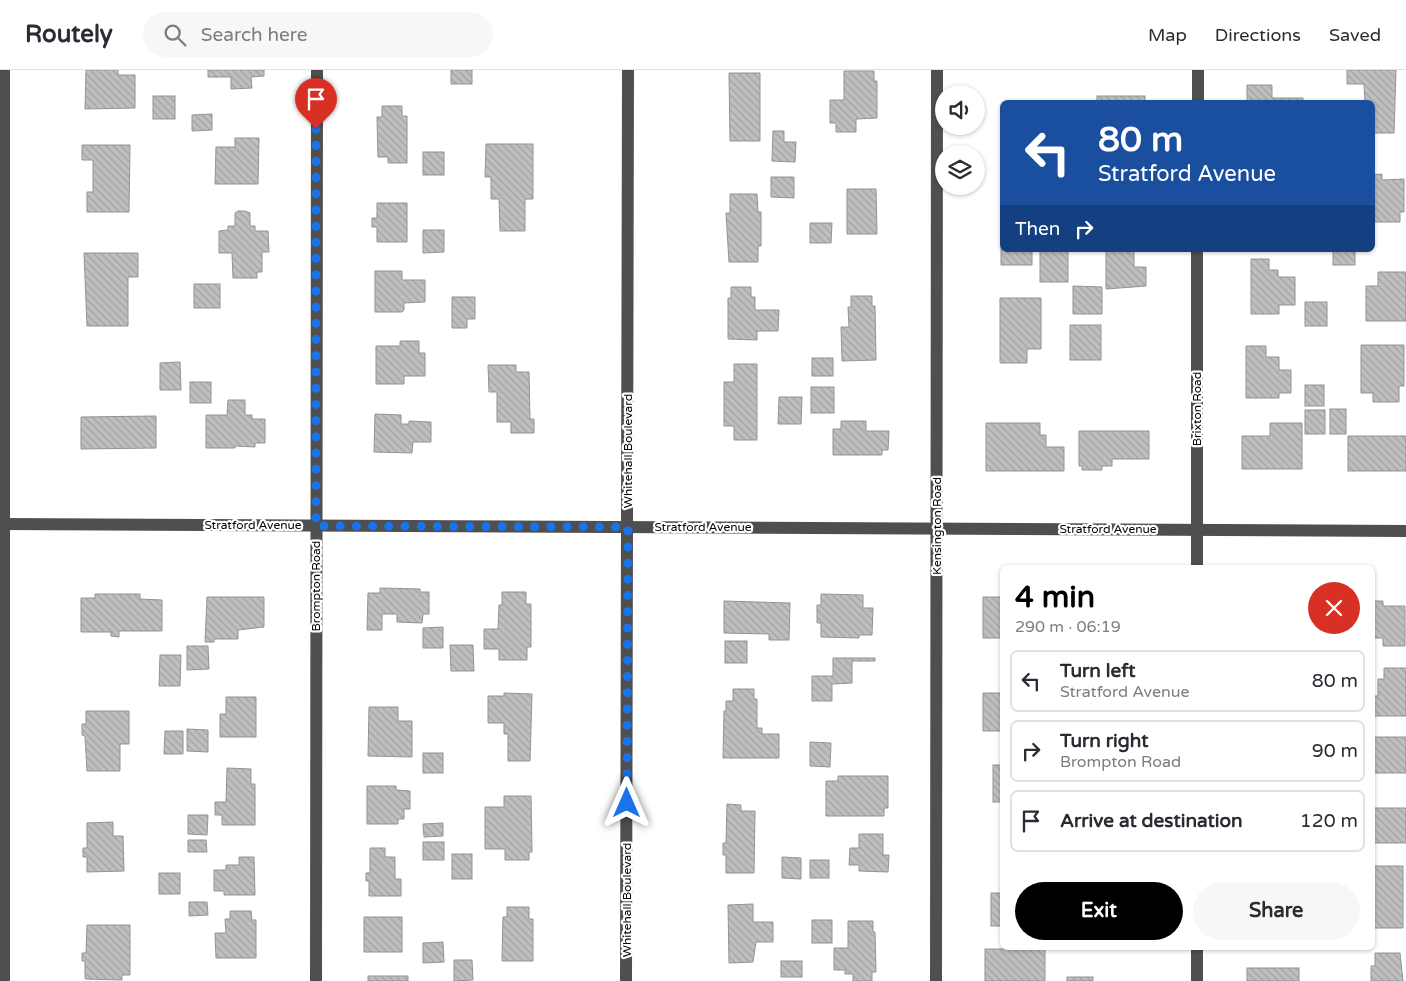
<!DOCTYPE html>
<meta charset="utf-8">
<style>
body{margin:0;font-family:"Varela Round",sans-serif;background:#f7f7f7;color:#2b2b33;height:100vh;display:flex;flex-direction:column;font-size:19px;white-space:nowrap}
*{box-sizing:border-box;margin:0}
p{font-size:16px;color:#7c7c81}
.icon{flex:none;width:28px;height:28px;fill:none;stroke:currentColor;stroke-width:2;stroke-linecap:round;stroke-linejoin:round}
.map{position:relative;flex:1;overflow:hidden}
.side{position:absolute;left:1000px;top:495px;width:375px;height:385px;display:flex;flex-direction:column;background:#fff;border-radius:8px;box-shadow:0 1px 4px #0004}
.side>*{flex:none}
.guide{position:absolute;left:1000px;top:30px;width:375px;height:152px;border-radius:8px;box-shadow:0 1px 4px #0004;background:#1a4fa0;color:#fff;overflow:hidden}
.tools{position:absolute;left:935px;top:15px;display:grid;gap:10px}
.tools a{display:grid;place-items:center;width:50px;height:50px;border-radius:50%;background:#fff;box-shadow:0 1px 4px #0004;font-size:25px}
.pin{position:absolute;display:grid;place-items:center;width:42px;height:42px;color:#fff;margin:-51px -21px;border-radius:50% 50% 50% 0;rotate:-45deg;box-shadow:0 0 5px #0007}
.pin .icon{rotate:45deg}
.me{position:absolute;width:55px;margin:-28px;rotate:0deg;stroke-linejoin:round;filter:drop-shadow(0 0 4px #0008)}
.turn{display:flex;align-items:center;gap:18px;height:105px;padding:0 15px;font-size:22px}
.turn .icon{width:65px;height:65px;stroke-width:2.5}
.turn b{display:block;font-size:35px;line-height:42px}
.then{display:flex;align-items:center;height:48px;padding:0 15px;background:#0003;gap:10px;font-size:19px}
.round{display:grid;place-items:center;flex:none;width:52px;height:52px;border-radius:26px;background:#f7f7f7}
.head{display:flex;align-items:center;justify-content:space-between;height:85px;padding:0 15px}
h1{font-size:30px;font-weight:800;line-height:38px;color:#000}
.primary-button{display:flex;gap:10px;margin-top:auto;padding:10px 15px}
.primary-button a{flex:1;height:58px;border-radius:30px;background:#000;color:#fff;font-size:20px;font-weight:800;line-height:58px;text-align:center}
.primary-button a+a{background:#f7f7f7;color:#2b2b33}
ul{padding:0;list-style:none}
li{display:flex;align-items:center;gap:15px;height:62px;margin:0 10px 8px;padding:0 5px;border:2px solid #e1e1e2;border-radius:8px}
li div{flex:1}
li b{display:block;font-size:19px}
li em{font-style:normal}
header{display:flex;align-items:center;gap:30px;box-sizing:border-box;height:70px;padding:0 25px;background:#fff;border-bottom:1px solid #e1e1e2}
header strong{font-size:24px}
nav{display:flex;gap:28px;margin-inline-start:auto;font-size:18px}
.search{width:350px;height:45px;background:#f7f7f7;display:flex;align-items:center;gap:12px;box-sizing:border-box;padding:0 18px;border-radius:28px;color:#7c7c81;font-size:19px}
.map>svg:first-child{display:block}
</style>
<header>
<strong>Routely</strong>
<div class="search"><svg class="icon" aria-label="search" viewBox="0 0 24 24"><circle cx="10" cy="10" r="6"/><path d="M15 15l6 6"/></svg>Search here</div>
<nav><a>Map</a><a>Directions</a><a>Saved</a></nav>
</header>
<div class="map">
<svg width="1406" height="911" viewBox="0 0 1406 911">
<defs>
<pattern id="building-back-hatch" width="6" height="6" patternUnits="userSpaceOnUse" patternTransform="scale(1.25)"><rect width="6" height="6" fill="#bfbfbf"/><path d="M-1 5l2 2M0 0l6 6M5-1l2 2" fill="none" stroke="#a2a2a2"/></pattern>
</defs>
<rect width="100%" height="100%" fill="#fff"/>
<!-- building -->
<g fill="url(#building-back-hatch)" stroke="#939393">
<path d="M86 0H118V5H135V38L85 39Z"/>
<path d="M208 0H264V6L251 7 252 18 231 19V7H208Z"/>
<rect x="451" y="0" width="21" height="14"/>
<path d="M1347 0H1396L1394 63H1372V32H1365L1364 14H1347Z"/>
<path d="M844 1H874V11H877V48L856 49V62H836V53H830V30H844Z"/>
<path d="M729 3H760V71H730Z"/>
<path d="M1247 15H1272V28H1303V32H1247Z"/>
<rect x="153" y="26" width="22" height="23"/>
<rect x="1097" y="26" width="48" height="6"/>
<path d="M382 36H402V46H407V93H388V87H378L377 47H382Z"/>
<path d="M212 44V60L192 61V45Z"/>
<path d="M773 61H784V72H796L795 92 772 91Z"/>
<path d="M235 68H259L258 114H215L216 77H235Z"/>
<path d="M486 74H533V129H525V161H500L499 129H491V107H485Z"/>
<path d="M82 75H130L129 142H87V122H93V90H82Z"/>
<rect x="423" y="82" width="21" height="23"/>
<path d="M1382 104V110L1404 109V142H1400V152H1373L1372 105Z"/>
<path d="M771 107H794V128L771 127Z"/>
<path d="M1001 112 1002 180H1032V195H1001Z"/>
<path d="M847 119H876L877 164H847Z"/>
<path d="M730 124H757L758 142H761V176H758V192H729L726 143H730Z"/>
<path d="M377 133H407V172H377V157H372V148H377Z"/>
<path d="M238 141H245L250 143V156H255V161H268L269 182H262V202H257V208H233L232 183H219V161L228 160V156H235V143Z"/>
<path d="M810 153H832L831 173H810Z"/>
<path d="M423 160H444V182L423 183Z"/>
<rect x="1040" y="180" width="28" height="32"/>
<path d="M1106 180H1134V197H1146V216L1106 219Z"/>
<rect x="1333" y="180" width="22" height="15"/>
<path d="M84 183H138V207H128V256H87Z"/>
<path d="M1251 189H1269V200H1278V207H1295V235H1279V244H1251Z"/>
<path d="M375 201H402V210H425V232L404 233V240L402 242H375Z"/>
<path d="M1378 202H1406V251H1366V216H1378Z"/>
<rect x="194" y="214" width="26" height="24"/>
<path d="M1073 216 1102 217V244H1073Z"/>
<path d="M731 217H751V227H755V240H779L778 261H757V270L728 269V228H731Z"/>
<path d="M851 226H872V236H875L876 290 842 291 841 257H849L848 237H851Z"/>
<path d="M452 227H475V249H467V258H452Z"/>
<path d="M1000 228H1041V279H1027V293H1000Z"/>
<rect x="1305" y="232" width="22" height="24"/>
<rect x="1070" y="255" width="31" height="35"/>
<path d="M400 271H419V283H425V306H404V314H376V276H400Z"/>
<path d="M1361 275H1404V316H1399V332H1373V323H1361Z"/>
<path d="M1246 276H1266V287H1279V300H1291V323H1279V328H1246Z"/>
<rect x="812" y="288" width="21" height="18"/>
<path d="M180 292 181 320H160V293Z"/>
<path d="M734 294H757V370H734V356H724V312H734Z"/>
<path d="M488 295H516V302H529L530 349H534V363H511V352H497V322H489Z"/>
<rect x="190" y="312" width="21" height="21"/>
<rect x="1305" y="315" width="19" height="21"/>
<rect x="811" y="317" width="23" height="26"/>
<path d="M779 327H802L801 354H778Z"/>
<path d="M228 330H245V345H252V349H265V373H255V377L235 376V378H206V345H227Z"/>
<rect x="1330" y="339" width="16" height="25"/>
<rect x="1305" y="340" width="20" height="24"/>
<path d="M375 344 401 345V354H409V351L431 352V372H413L412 383 374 382Z"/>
<path d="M156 346V378L81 379V347Z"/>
<path d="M841 351H866V361H889L888 380H882V385H833V359H841Z"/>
<path d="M986 353H1040V365H1046V377H1064V401H986Z"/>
<path d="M1270 353H1302V399H1242V366H1270Z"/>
<path d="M1079 361H1149V389H1112V396H1102V400H1082V396H1079Z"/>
<rect x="1348" y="366" width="58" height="35"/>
<path d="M380 518 420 519V522H429V544H423L422 553 397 552V544H382V560H367L368 523H380Z"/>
<path d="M502 522H526V534H531V577H527V590H499V579H484V559H498L499 535H502Z"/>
<path d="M95 524H140V529L162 530V561H119V567L111 566V562H81V528H95Z"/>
<path d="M821 524 863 525V538H873L872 565H859V568L821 567V553H817V535H821Z"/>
<path d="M207 527H264V557L238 560V569H214V572H205Z"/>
<rect x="983" y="527" width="19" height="41"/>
<path d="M724 531 790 533 789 570H769V564L724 563Z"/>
<path d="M1372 531H1383V536H1405V576H1383V568H1372Z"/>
<path d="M443 557V578H423V558Z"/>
<rect x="725" y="571" width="22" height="22"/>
<path d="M450 575H473L474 601H451Z"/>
<path d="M187 576H208L209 599 187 600Z"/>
<path d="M160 585H181L180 616H159Z"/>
<path d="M833 588H875V591H852V613L832 614V631H812V606H833Z"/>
<path d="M1384 598H1406V646H1372V626H1378V609H1384Z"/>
<path d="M733 619H754V629H757V658H762V664H779V688H723L724 641H726V631H733Z"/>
<path d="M504 623 532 624 530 691H508V664H504V653H488V626H504Z"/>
<rect x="983" y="623" width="19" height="38"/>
<path d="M226 627H256V667H220V644H226Z"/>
<path d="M369 637H398V651H412V687L368 686Z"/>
<path d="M86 641H129V674H120V701H87L85 666 82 665V654H86Z"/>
<path d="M187 659 208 660V682L187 681Z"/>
<path d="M165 661H183V684H164Z"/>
<rect x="1372" y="667" width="34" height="36"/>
<path d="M810 672 831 673 830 697 810 696Z"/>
<rect x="423" y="683" width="20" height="20"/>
<rect x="993" y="695" width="9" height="37"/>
<path d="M227 698 251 699V714H255V755H222V745H215V732H226Z"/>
<path d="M838 706H888V738H884V746H826V711H838Z"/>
<path d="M367 716H396V720L410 721V739H404V749H398V754H367Z"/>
<path d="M504 726H531L532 782H529V790H505V779H485V737H504Z"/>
<path d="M727 734 741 735V741H755L754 803H726V785H723V773H726Z"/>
<rect x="1372" y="738" width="34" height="35"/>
<path d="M188 745H208L207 765 188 764Z"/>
<path d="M113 752V766H123L124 801 87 802V787H83V778H87V753Z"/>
<path d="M443 753V766L424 767 423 754Z"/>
<path d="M859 764H883V785H889L888 802 859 801V795H849L850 778H859Z"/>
<path d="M188 770H206L207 782H188Z"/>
<rect x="423" y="772" width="21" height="18"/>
<path d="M370 778H385V787H395V809H401V826H369V811H366V803H370Z"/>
<rect x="452" y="784" width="20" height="25"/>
<path d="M239 787H254L255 825H224V821H214V800H226V795H239Z"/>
<path d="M782 787 801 788V809L782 808Z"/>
<rect x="810" y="790" width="19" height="18"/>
<path d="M1374 796H1403V858H1372Z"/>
<rect x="159" y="803" width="21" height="21"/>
<rect x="991" y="823" width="11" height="33"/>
<path d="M189 832H207L208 845 189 846Z"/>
<path d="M753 834V852H773V872H756L753 892 729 893 728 835Z"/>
<path d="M507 837H529V849H533V891H502L503 847H507Z"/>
<path d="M230 841H251L252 850H256V888H216L215 863H226L225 849H230Z"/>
<rect x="364" y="847" width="38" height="35"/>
<rect x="812" y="850" width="20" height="23"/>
<path d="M848 851H873V862H875L876 902H872V911H853V904H845V900H834V878H848Z"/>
<path d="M87 855H130V905H122V910L85 909V891H82V883H86Z"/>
<path d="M443 872 444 892 423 893V873Z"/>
<rect x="985" y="879" width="60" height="32"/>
<path d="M1375 883H1400L1403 911H1371V896H1375Z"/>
<path d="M454 890H472L473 910 454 911Z"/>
<rect x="781" y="891" width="21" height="16"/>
<rect x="1247" y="898" width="52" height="13"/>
<rect x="368" y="906" width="40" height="5"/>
<rect x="1067" y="907" width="26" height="4"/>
</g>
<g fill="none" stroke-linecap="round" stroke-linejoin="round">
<!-- minor -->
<g stroke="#4f4f4f" stroke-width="12">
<path d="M1198 32V0"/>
<path d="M0 454 1406 461"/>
<path d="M1197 498V180"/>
<path d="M4 911V0"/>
<path d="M316 911 317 0"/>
<path d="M626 911 628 0"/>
<path d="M936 911 937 0"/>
<path d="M1197 911V878"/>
</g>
</g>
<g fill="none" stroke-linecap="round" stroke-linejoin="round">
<!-- route -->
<path stroke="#1a73e8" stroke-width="9" stroke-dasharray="0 16.2" d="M316 59V456L628 457 627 733"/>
</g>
<g text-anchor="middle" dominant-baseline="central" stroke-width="4.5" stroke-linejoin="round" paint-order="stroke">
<!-- street labels -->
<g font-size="12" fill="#000" stroke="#fff">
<text transform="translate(1197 339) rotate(-90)">Brixton Road</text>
<text transform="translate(628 381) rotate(-90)">Whitehall Boulevard</text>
<text x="253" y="455">Stratford Avenue</text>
<text transform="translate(937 456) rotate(-90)">Kensington Road</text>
<text x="703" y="457">Stratford Avenue</text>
<text x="1108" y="459">Stratford Avenue</text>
<text transform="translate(316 516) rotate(-90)">Brompton Road</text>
<text transform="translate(627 830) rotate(-90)">Whitehall Boulevard</text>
</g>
</g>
</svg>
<div class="tools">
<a><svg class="icon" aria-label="sound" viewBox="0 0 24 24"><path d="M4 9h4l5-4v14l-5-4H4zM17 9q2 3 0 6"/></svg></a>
<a><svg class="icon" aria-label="layers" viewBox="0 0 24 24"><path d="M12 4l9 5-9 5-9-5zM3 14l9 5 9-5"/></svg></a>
</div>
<div class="pin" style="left:316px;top:59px;background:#d93025"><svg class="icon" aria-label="arrive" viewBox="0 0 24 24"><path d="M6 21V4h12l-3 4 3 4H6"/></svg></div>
<svg class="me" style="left:627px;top:733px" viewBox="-20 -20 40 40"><path d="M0-17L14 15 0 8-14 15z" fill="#1a73e8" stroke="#fff" stroke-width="4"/></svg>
<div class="guide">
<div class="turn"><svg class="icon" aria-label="left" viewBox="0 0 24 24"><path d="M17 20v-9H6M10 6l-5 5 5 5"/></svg><div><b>80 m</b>Stratford Avenue</div></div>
<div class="then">Then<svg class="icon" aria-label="right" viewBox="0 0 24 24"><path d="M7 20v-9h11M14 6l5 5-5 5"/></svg></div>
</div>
<section class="side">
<div class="head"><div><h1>4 min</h1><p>290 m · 06:19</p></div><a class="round" style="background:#d93025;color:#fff"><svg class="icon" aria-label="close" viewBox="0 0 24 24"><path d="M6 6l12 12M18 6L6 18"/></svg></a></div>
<ul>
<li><svg class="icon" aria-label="left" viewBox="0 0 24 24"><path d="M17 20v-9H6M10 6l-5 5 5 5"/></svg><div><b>Turn left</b><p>Stratford Avenue</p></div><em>80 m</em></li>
<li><svg class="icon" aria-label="right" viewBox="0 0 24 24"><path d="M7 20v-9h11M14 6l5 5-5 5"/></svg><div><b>Turn right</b><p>Brompton Road</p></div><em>90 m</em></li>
<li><svg class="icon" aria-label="arrive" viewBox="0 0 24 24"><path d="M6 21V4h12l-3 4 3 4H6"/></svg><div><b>Arrive at destination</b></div><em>120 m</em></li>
</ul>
<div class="primary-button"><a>Exit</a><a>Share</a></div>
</section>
</div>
